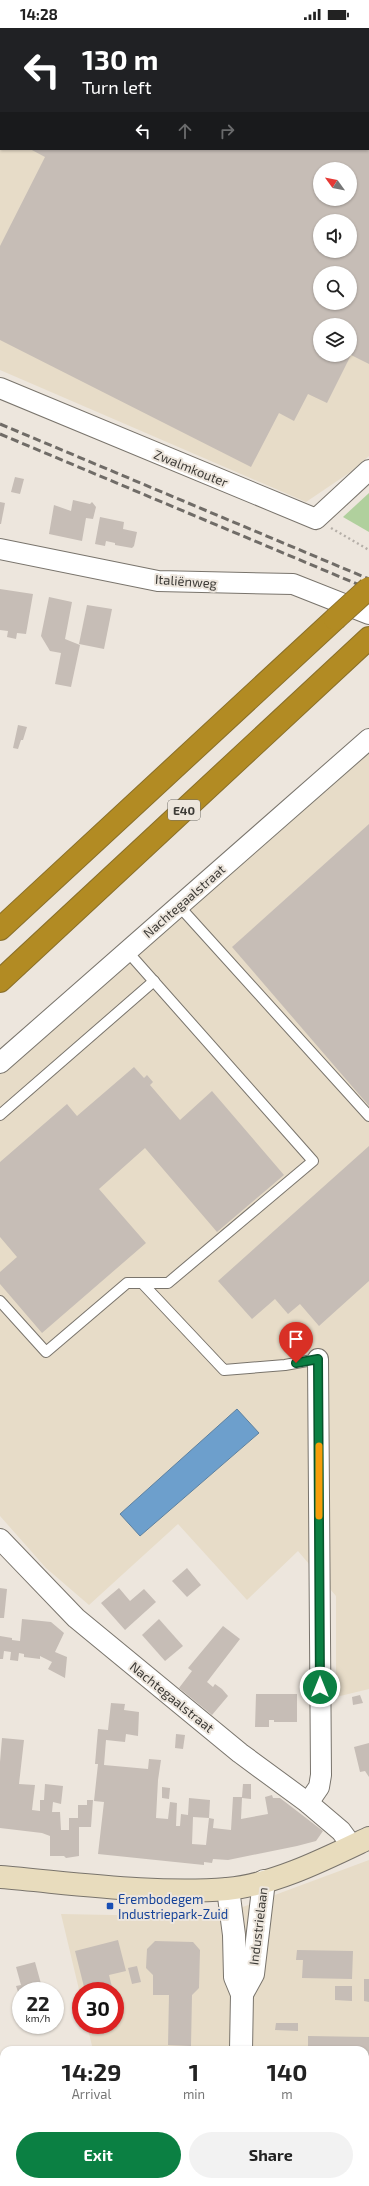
<!DOCTYPE html>
<meta charset="utf-8">
<style>
body{margin:0;font-family:"Exo 2",sans-serif;background:#f2f2f2;color:#222;height:100vh;display:flex;flex-direction:column;font-size:15px;white-space:nowrap}
*{box-sizing:border-box;margin:0}
p{font-size:13px;color:#767676}
.icon{flex:none;width:22px;height:22px;fill:none;stroke:currentColor;stroke-width:2;stroke-linecap:round;stroke-linejoin:round}
.map{position:relative;flex:1;overflow:hidden}
.side{position:absolute;left:0px;top:2018px;width:369px;height:140px;display:flex;flex-direction:column;background:#fff;border-radius:12px 12px 0 0;box-shadow:0 1px 3px #0004}
.side>*{flex:none}
.guide{position:absolute;left:0px;top:0px;width:369px;height:122px;box-shadow:0 1px 3px #0004;background:#202124;color:#fff;overflow:hidden}
.needle{width:26px;rotate:303deg}
.buttons{position:absolute;left:313px;top:134px;display:grid;gap:8px}
.buttons a{display:grid;place-items:center;width:44px;height:44px;border-radius:50%;background:#fff;box-shadow:0 1px 3px #0004;font-size:20px}
.speed{position:absolute;left:12px;top:1954px;display:flex;gap:8px;font-size:20px;font-weight:700;text-align:center}
.speed>*{display:grid;place-content:center;width:52px;height:52px;border-radius:50%;background:#fff;box-shadow:0 1px 3px #0004;line-height:1}
.speed small{font-size:10px;font-weight:400}
.speed .limit{border:6px solid #d22;background:#fff;color:#111}
.pin{position:absolute;display:grid;place-items:center;width:34px;height:34px;color:#fff;margin:-41px -17px;border-radius:50% 50% 50% 0;rotate:-45deg;box-shadow:0 0 4px #0007}
.pin .icon{rotate:45deg}
.me{position:absolute;width:44px;margin:-22px;rotate:0deg;stroke-linejoin:round;filter:drop-shadow(0 0 3px #0008)}
.turn{display:flex;align-items:center;gap:14px;height:84px;padding:0 16px;font-size:18px}
.turn .icon{width:52px;height:52px;stroke-width:2.5}
.turn b{display:block;font-size:28px;line-height:34px}
.lanes{display:flex;align-items:center;height:38px;padding:0 16px;background:#0003;justify-content:center;gap:20px;direction:ltr}
.lanes .off{opacity:.35}
.eta{display:flex;justify-content:space-evenly;align-items:center;height:68px;text-align:center}
.eta b{font-size:24px;font-weight:700;line-height:28px}
.primary-button{display:flex;gap:8px;margin-top:auto;padding:8px 16px}
.primary-button a{flex:1;height:46px;border-radius:24px;background:#0b8043;color:#fff;font-size:16px;font-weight:700;line-height:46px;text-align:center}
.primary-button a+a{background:#f2f2f2;color:#222}
.status{display:flex;justify-content:space-between;align-items:center;height:28px;padding:0 20px;background:#fff;direction:ltr}
.status svg{height:11px;fill:currentColor}
.map>svg:first-child{display:block}
</style>
<div class="status"><b>14:28</b><svg viewBox="0 0 49 12"><path d="M0 12V9h3v3zM5 12V6h3v6zM10 12V3h3v9zM15 12V0h3v12zM26 1h20v11H26zM47 4h2v5h-2z"/></svg></div>
<div class="map">
<svg width="369" height="2158" viewBox="0 0 369 2158">
<rect width="100%" height="100%" fill="#ede6dd"/>
<!-- industrial -->
<g fill="#e7dcc8" fill-rule="evenodd">
<path d="M0 0H369V428L349 445 306 474 0 342ZM1 1H368V121H1ZM320 141H350V171H320ZM320 193H350V223H320ZM320 245H350V275H320ZM320 297H350V327H320Z"/>
<path d="M369 725V1661L336 1669V1568L298 1523 247 1572 178 1496 89 1577 46 1540 0 1488V1023Z"/>
<path d="M369 1832V2158H126L125 2154H365V2022H93L87 1997H115V1963H81V1970L61 1886 216 1889Z"/>
</g>
<!-- green -->
<path fill="#b0d09d" d="M369 465V504L343 489Z"/>
<!-- water -->
<path fill="#6d9fcc" stroke="#5e819f" d="M237 1381 259 1405 140 1508 120 1486Z"/>
<!-- building -->
<g fill="#c6bdb6" fill-rule="evenodd">
<path d="M30 121H369V336L351 327 327 375 308 366 294 393 279 385 251 439 0 312V218L45 129ZM320 141H350V171H320ZM320 193H350V223H320ZM320 245H350V275H320ZM320 297H350V327H320Z"/>
<path d="M15 449 24 451 20 466 11 464Z"/>
<path d="M73 472 90 476 92 474 96 479 93 491 86 490 82 513 49 506 54 477 71 483Z"/>
<path d="M0 474 5 475 1 496H0Z"/>
<path d="M100 489 124 494 123 501 137 504 134 518 132 520 115 517V515L106 513 105 518 95 516Z"/>
<path d="M0 561 33 566 26 606 17 605 16 611 7 609 8 603 0 602Z"/>
<path d="M49 569 72 574 65 611 80 617 71 659 55 656 61 625 50 623 41 608Z"/>
<path d="M87 577 112 581 104 621 79 616Z"/>
<path d="M18 697 27 699 23 712H21L18 721 13 720Z"/>
<path d="M369 796V1078L232 919Z"/>
<path d="M134 1039 144 1050 147 1047 153 1054 150 1057 180 1092 212 1063 284 1147 217 1204 145 1120 99 1161 146 1215 42 1305 0 1256V1244L17 1229 0 1209V1134L67 1076 77 1088Z"/>
<path d="M369 1118V1253L319 1298 300 1276 288 1286 275 1271 252 1291 218 1253Z"/>
<path d="M187 1540 201 1557 187 1569 172 1553Z"/>
<path d="M0 1560 7 1561 4 1590H0Z"/>
<path d="M119 1560 130 1573 144 1561 156 1574 125 1602 101 1575Z"/>
<path d="M22 1591 51 1594 64 1605 55 1624 67 1629 65 1650 48 1641 52 1634 40 1628V1631L24 1629V1626L19 1625 18 1633 10 1632 11 1624 4 1623 3 1631H0V1608L12 1610V1612L20 1613Z"/>
<path d="M159 1591 183 1618 165 1633 142 1607Z"/>
<path d="M223 1598 240 1611 207 1654 213 1659 215 1656 222 1661 228 1668 212 1687 179 1660 192 1643 188 1640Z"/>
<path d="M256 1666H297V1694H274V1692H269V1699H255Z"/>
<path d="M360 1667 363 1675 353 1677 352 1669Z"/>
<path d="M111 1675 125 1676 124 1682 139 1684 138 1708 126 1706 125 1714 106 1712 104 1737 148 1741 149 1731 161 1732 158 1752 156 1790 168 1791 170 1774 177 1775 176 1798H180L181 1786 188 1787 189 1770 210 1772 209 1790 193 1789 192 1816 206 1817 209 1790 214 1791 213 1800 231 1802 233 1769H242L243 1756H251V1771L242 1770 241 1791 268 1786 265 1769 272 1767 273 1770H280L323 1803 316 1813 297 1818 228 1832 213 1831 212 1835 204 1834V1837L98 1826 104 1774 94 1773 98 1736H95L98 1701 108 1702Z"/>
<path d="M176 1706 185 1707 183 1721 175 1720Z"/>
<path d="M2 1710 24 1712 19 1756 35 1757 32 1782 40 1783V1772H44L45 1756 63 1758 61 1776 53 1774 52 1784H60L61 1802H69V1790H78V1777H87V1772H93L91 1799H79V1828L66 1830 64 1828H50V1808L42 1805 0 1800V1734Z"/>
<path d="M369 1715V1749L365 1743 360 1744 354 1719Z"/>
<path d="M162 1759 170 1760 169 1771 162 1770Z"/>
<path d="M118 1912 126 1943 109 1947 112 1959 99 1963H85L75 1923Z"/>
<path d="M155 1913 193 1914 200 1922 199 1960 192 1967 191 2018 168 2017 169 1967H153V1947L146 1940 147 1921Z"/>
<path d="M297 1922 353 1923 352 1951 302 1950 303 1932H296Z"/>
<path d="M35 1934 43 1963H21V1973L16 1958 21 1957 16 1939Z"/>
<path d="M137 1938 141 1954 132 1956 128 1940Z"/>
<path d="M364 1951H369V1974L364 1973Z"/>
<path d="M335 1958H352V1973L335 1972Z"/>
<path d="M276 1995H298V2003L275 2002Z"/>
<path d="M308 2008 369 2009V2135H365V2022H308Z"/>
<path d="M0 2093 4 2106V2130L0 2131Z"/>
<path d="M141 2154H181L182 2158H142Z"/>
</g>
<g fill="none" stroke-linecap="round" stroke-linejoin="round">
<!-- service casing -->
<g stroke="#79746c" stroke-width="12">
<g id="service">
<path d="M283 1 284 0"/>
<path d="M179 878 369 1088"/>
<path d="M0 1087 154 953"/>
<path d="M143 1256 224 1342 285 1337 318 1331"/>
<path d="M0 1273 46 1324 127 1255H168L313 1133 127 923"/>
</g>
</g>
<!-- minor casing -->
<g stroke="#79746c" stroke-width="22">
<g id="minor">
<path d="M0 360 316 491 369 442"/>
<path d="M0 521 158 553 293 556 369 586"/>
<path d="M0 1035 369 711"/>
<path d="M0 1511 76 1590 240 1725 308 1775 341 1803 352 1818"/>
<path d="M308 1775 319 1759 321 1747 318 1331"/>
</g>
</g>
<!-- tertiary casing -->
<g stroke="#79746c" stroke-width="24">
<g id="tertiary">
<path d="M228 1861 234 1907 235 1949 242 1966 241 2022"/>
<path d="M242 1966 253 1946 264 1853"/>
<path d="M239 2158V2154"/>
</g>
</g>
<!-- secondary casing -->
<g stroke="#79746c" stroke-width="24">
<path id="secondary" d="M0 1849C72 1855 155 1867 227 1861 274 1857 327 1830 369 1810"/>
</g>
<!-- motorway casing -->
<g stroke="#896f2a" stroke-width="24">
<g id="motorway">
<path d="M0 901 335 591"/>
<path d="M0 953 369 610"/>
</g>
</g>
<!-- path -->
<path stroke="#b5afa8" stroke-width="2.5" stroke-dasharray="2 3" stroke-linecap="butt" d="M331 500 369 522"/>
<!-- service -->
<use href="#service" stroke="#fff" stroke-width="10"/>
<!-- minor -->
<use href="#minor" stroke="#fff" stroke-width="20"/>
<!-- tertiary -->
<use href="#tertiary" stroke="#fff" stroke-width="22"/>
<!-- secondary -->
<use href="#secondary" stroke="#e8dcbd" stroke-width="22"/>
<!-- motorway -->
<use href="#motorway" stroke="#b28b23" stroke-width="22"/>
<!-- rail -->
<g stroke="#706c67" stroke-width="3" stroke-dasharray="8 4" stroke-linecap="butt">
<path d="M0 396 369 551"/>
<path d="M0 406 369 561"/>
</g>
<!-- motorway-bridge casing -->
<g stroke="#896f2a" stroke-width="24" stroke-linecap="butt">
<path id="motorway-bridge" d="M335 591 369 560"/>
</g>
<!-- motorway-bridge -->
<use href="#motorway-bridge" stroke="#b28b23" stroke-width="22"/>
</g>
<g fill="none" stroke-linecap="round" stroke-linejoin="round">
<!-- route casing -->
<g stroke="#07532c" stroke-width="10">
<path id="route" d="M296 1335 318 1331 320 1659"/>
</g>
<!-- route -->
<use href="#route" stroke="#0b8043" stroke-width="7"/>
<!-- slow -->
<path stroke="#f59e0b" stroke-width="7" d="M319 1418V1488"/>
</g>
<!-- markers -->
<rect fill="#1a4fb4" stroke="#ede6dd" stroke-width="1.5" x="106" y="1874" width="8" height="8" rx="2"/>
<g text-anchor="middle" dominant-baseline="central" stroke-width="4" stroke-linejoin="round" paint-order="stroke">
<!-- shield labels -->
<rect fill="#ede6dd" stroke="#716e68" stroke-width="1" x="168" y="772" width="32" height="20" rx="3"/>
<g font-size="12" font-weight="bold" fill="#3c3a36">
<text x="184" y="782">E40</text>
</g>
<!-- street labels -->
<g font-size="13" fill="#3c3a36" stroke="#ede6dd">
<text transform="translate(191 440) rotate(22)">Zwalmkouter</text>
<text transform="translate(186 553) rotate(4)">Italiënweg</text>
<text transform="translate(184 873) rotate(-41)">Nachtegaalstraat</text>
<text transform="translate(172 1669) rotate(39)">Nachtegaalstraat</text>
<text transform="translate(258 1898) rotate(-83)">Industrielaan</text>
</g>
<!-- transit labels -->
<g font-size="13" fill="#164399" stroke="#ede6dd" text-anchor="start">
<text x="118" y="1871">Erembodegem<tspan x="118" dy="15">Industriepark-Zuid</tspan></text>
</g>
</g>
</svg>
<div class="buttons">
<a><svg class="needle" viewBox="-14 -14 28 28"><path d="M0-13l5 13h-10z" fill="#e53935"/><path d="M0 13l5-13h-10z" fill="#767676"/></svg></a>
<a><svg class="icon" aria-label="sound" viewBox="0 0 24 24"><path d="M4 9h4l5-4v14l-5-4H4zM17 9q2 3 0 6"/></svg></a>
<a><svg class="icon" aria-label="search" viewBox="0 0 24 24"><circle cx="10" cy="10" r="6"/><path d="M15 15l6 6"/></svg></a>
<a><svg class="icon" aria-label="layers" viewBox="0 0 24 24"><path d="M12 4l9 5-9 5-9-5zM3 14l9 5 9-5"/></svg></a>
</div>
<div class="speed"><div>22<small>km/h</small></div><div class="limit">30</div></div>
<div class="pin" style="left:296px;top:1335px;background:#d93025"><svg class="icon" aria-label="arrive" viewBox="0 0 24 24"><path d="M6 21V4h12l-3 4 3 4H6"/></svg></div>
<svg class="me" style="left:320px;top:1659px" viewBox="-20 -20 40 40"><circle r="17" fill="#0b8043" stroke="#fff" stroke-width="3"/><path d="M0-11L8 9 0 5-8 9z" fill="#fff"/></svg>
<div class="guide">
<div class="turn"><svg class="icon" aria-label="left" viewBox="0 0 24 24"><path d="M17 20v-9H6M10 6l-5 5 5 5"/></svg><div><b>130 m</b>Turn left</div></div>
<div class="lanes"><svg class="icon" aria-label="left" viewBox="0 0 24 24"><path d="M17 20v-9H6M10 6l-5 5 5 5"/></svg><svg class="icon off" aria-label="ahead" viewBox="0 0 24 24"><path d="M12 20V5M6 11l6-6 6 6"/></svg><svg class="icon off" aria-label="right" viewBox="0 0 24 24"><path d="M7 20v-9h11M14 6l5 5-5 5"/></svg></div>
</div>
<section class="side">
<div class="eta">
<div><b>14:29</b><p>Arrival</p></div>
<div><b>1</b><p>min</p></div>
<div><b>140</b><p>m</p></div>
</div>
<div class="primary-button"><a>Exit</a><a>Share</a></div>
</section>
</div>
